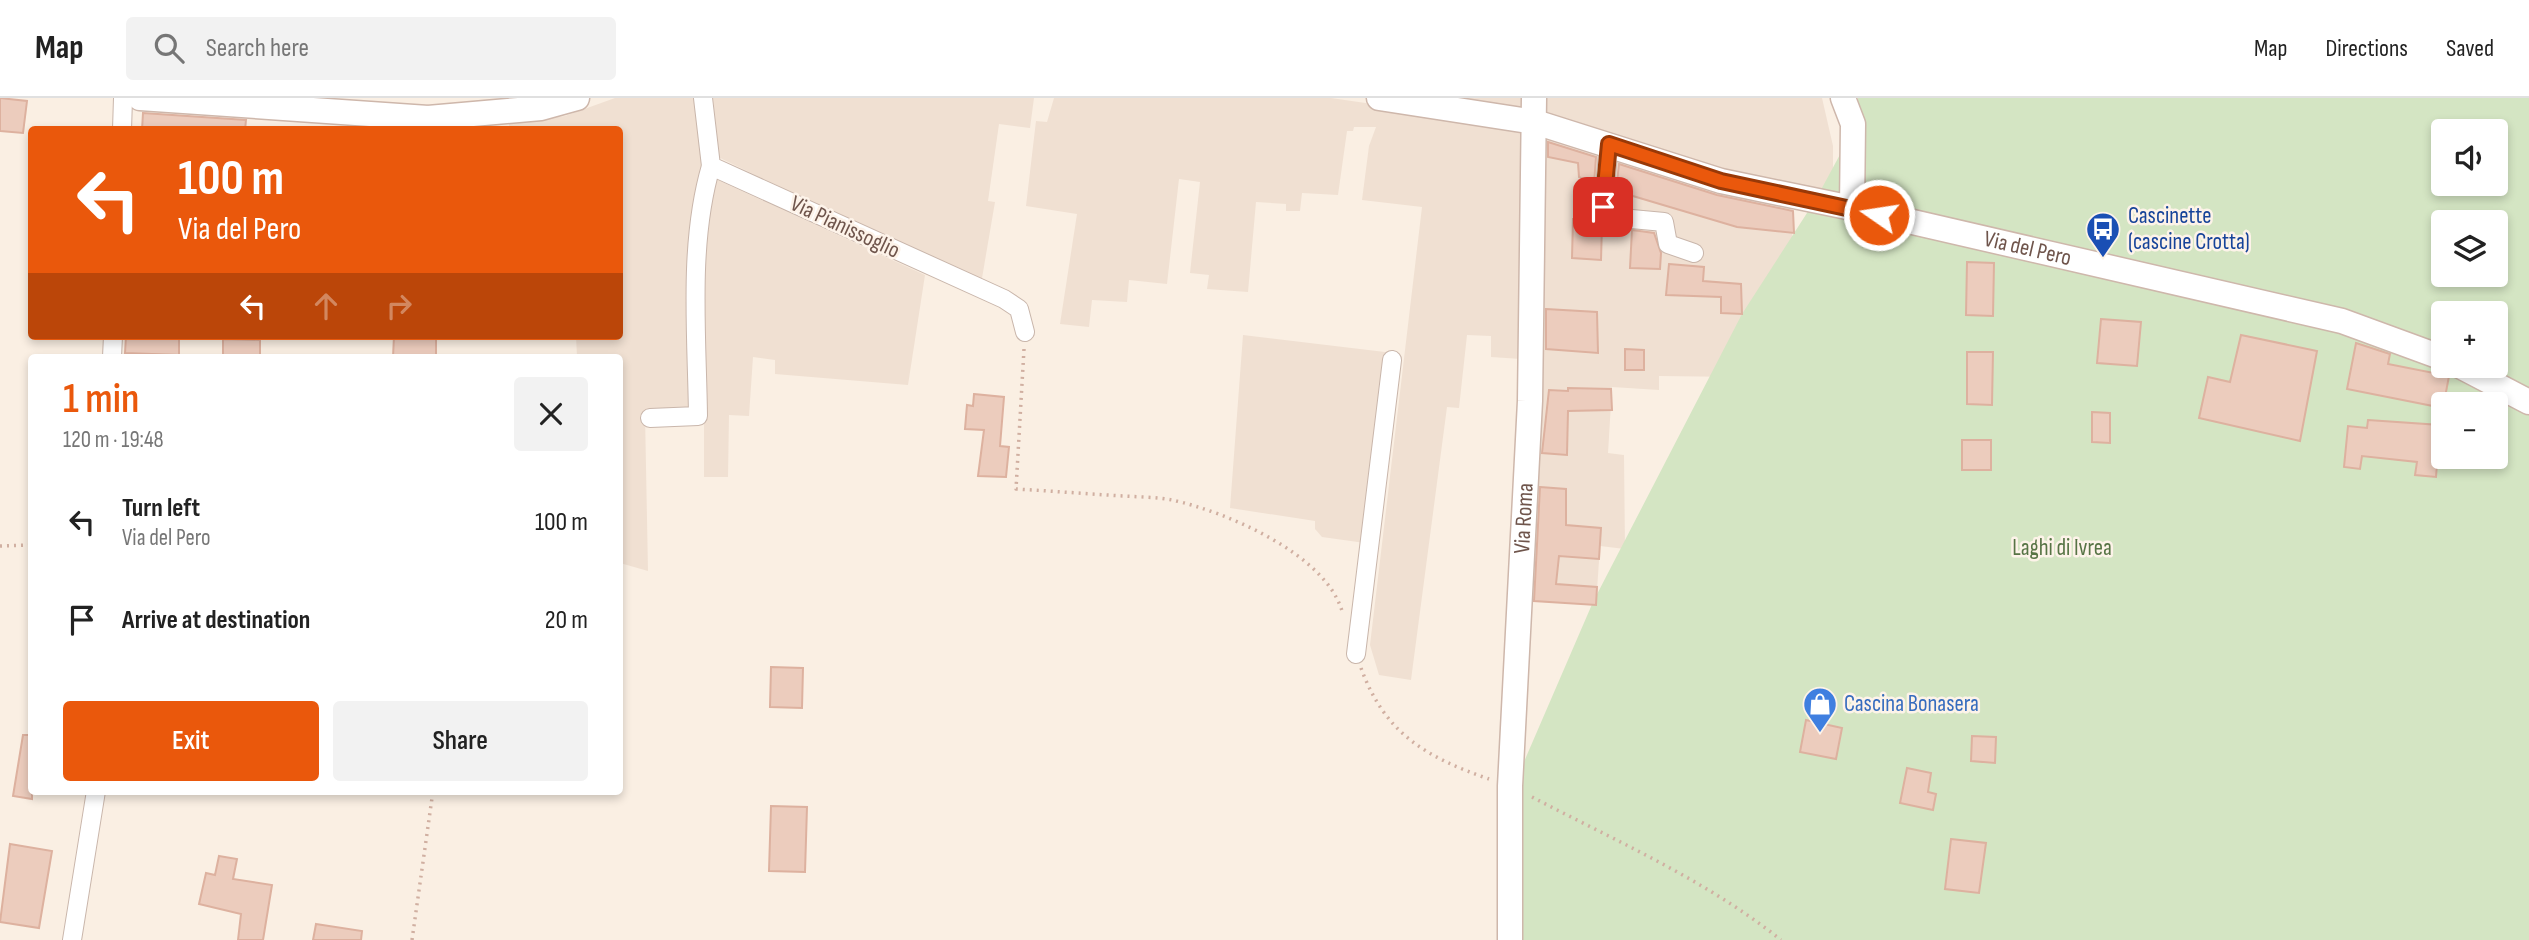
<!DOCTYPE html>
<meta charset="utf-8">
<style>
body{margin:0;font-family:"Sofia Sans Condensed",sans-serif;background:#f2f2f2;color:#222;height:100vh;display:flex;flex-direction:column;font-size:26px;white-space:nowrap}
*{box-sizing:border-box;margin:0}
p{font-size:23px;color:#767676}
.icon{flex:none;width:38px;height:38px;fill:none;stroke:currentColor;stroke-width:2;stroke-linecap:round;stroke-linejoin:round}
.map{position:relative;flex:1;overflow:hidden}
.panel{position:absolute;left:28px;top:256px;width:595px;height:441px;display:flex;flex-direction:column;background:#fff;border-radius:7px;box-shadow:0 4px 10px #0003}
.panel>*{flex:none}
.top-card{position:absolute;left:28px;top:28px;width:595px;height:214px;border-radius:7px;box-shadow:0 4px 10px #0003;background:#ea580c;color:#fff;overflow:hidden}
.buttons{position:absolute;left:2431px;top:21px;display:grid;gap:14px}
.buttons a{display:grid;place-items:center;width:77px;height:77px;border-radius:7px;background:#fff;box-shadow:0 4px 10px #0003;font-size:35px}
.pin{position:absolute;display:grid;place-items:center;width:60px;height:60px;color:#fff;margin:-30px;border-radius:14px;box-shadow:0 4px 10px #0006}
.me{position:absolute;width:77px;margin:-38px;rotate:283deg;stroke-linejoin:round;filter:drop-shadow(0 0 5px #0008)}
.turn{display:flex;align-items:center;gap:24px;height:147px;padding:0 35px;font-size:32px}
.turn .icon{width:91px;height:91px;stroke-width:2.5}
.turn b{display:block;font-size:49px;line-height:60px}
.lanes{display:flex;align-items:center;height:66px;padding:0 35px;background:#0003;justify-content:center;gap:35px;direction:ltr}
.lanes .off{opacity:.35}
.round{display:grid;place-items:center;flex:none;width:74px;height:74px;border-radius:7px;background:#f2f2f2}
.head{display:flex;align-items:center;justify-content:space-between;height:119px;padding:0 35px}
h1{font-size:42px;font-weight:600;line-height:52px;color:#ea580c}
.action{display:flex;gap:14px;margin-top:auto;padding:14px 35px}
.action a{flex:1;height:80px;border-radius:7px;background:#ea580c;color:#fff;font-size:28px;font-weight:600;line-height:80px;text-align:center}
.action a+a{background:#f2f2f2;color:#222}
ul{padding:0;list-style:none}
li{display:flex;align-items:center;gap:21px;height:98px;padding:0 35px}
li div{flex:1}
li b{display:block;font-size:26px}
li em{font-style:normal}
header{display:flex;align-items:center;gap:42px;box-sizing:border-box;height:98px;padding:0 35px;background:#fff;border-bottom:2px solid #e0e0e0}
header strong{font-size:33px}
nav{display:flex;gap:38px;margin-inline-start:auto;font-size:24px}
.search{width:490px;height:63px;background:#f2f2f2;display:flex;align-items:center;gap:18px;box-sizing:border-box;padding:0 24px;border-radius:7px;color:#767676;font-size:26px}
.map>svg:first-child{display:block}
</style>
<header>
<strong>Map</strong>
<div class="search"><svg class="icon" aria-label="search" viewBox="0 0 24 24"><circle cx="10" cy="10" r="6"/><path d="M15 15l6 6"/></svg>Search here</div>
<nav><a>Map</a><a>Directions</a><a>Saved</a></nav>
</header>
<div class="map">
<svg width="2529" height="842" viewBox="0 0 2529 842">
<rect width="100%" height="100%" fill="#faefe3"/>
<!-- residential -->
<g fill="#f0e0d2">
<path d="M615 0H702L704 205V140L711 79 925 177 908 287 775 276V262L753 259 749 318 729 317 728 379H704V238L693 313 645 316 648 473 620 465V259H577L576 238H620V32H510L509 26 565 18Z"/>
<path d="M713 0H1034L1030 30 999 26 988 103 995 104 981 186 716 58Z"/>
<path d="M1054 0H1331L1531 29 1521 261 1491 259V238L1467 237 1459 310 1447 309 1411 582 1379 577 1370 547 1422 109 1362 102 1369 48 1376 29H1354L1353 33H1347L1338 97 1302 95 1300 113H1286V106L1256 104 1248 194 1207 191 1209 177 1190 175 1200 84 1179 81 1167 186 1129 182 1127 204 1092 202 1089 229 1060 226 1077 116 1026 108 1036 23 1047 24Z"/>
<path d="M1423 0H1528V15Z"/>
<path d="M1541 0H1822L1833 48V87L1825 95 1768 87 1541 20Z"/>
<path d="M1541 35 1675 81 1793 107 1790 224 1740 279 1659 278V292L1612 289 1608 355 1624 357 1625 451 1600 448 1596 507 1526 503Z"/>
<path d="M1243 237 1385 254 1365 445 1322 439 1315 431V423L1230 410Z"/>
</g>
<!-- green -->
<path fill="#d4e5c3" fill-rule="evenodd" d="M1858 0H2529V842H1500L1504 710 1593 504 1742 216 1816 101 1857 25ZM2443 33H2496V86H2443ZM2443 124H2496V177H2443ZM2443 215H2496V268H2443ZM2443 306H2496V359H2443Z"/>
<!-- building -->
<g fill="#ecccbd" stroke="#ddb19f" stroke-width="2">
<path d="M0 0 27 3 23 35 0 33Z"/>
<path d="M143 15 246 22 245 32H142Z"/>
<path d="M1548 44 1596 59 1594 86 1579 79 1578 65 1548 59Z"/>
<path d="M1619 66 1717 97 1793 113 1794 135 1737 129 1616 93Z"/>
<path d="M1573 121 1598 122 1602 127 1601 162 1572 160Z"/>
<path d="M1632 132 1654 135 1661 155 1660 171 1630 170Z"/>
<path d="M1967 164 1994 165 1993 218 1966 217Z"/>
<path d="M1669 166 1704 169 1703 183 1741 186 1742 216 1721 215V199L1666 197Z"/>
<path d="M1546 211 1597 214 1598 255 1546 251Z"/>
<path d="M2101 221 2141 224 2137 268 2097 265Z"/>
<path d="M2241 237 2317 253 2300 343 2199 320 2208 279 2230 284Z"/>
<path d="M126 238H179V257L125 255Z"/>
<path d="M394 238H436V259H393Z"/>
<path d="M223 241 260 242V259H223Z"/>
<path d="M2356 245 2390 256 2388 266 2449 278 2443 310 2347 291Z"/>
<path d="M1625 251 1644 252V272H1625Z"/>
<path d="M1967 254H1993L1992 307 1967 306Z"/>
<path d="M1568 290 1611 291 1612 312 1568 313 1567 357 1542 355 1549 292 1568 293Z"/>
<path d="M974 296 1004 299 1000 348 1009 349 1006 379 978 378 984 332 965 331 967 307 973 308Z"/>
<path d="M2092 314 2110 315V345L2092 344Z"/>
<path d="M2368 322 2440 327 2436 379 2415 377 2417 364 2362 358 2360 371 2344 369 2348 328 2367 330Z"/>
<rect x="1962" y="342" width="29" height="30"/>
<path d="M1540 389 1566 391V427L1601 430 1599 461 1559 458 1556 486 1597 489 1596 507 1534 503Z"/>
<path d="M771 569 803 570 802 610 770 609Z"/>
<path d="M1806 622 1842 630 1836 661 1800 654Z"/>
<path d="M23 637H32V701L13 698Z"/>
<path d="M1972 638 1996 639 1995 665 1971 663Z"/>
<path d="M1907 670 1931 675 1928 694 1936 696 1933 712 1900 705Z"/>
<path d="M771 708 807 709 805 774 769 773Z"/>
<path d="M1951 741 1986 745 1979 795 1945 791Z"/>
<path d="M10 746 52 753 39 830 0 824Z"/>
<path d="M219 758 237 761 233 781 272 787 263 842H238L241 816 199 806 206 775 215 777Z"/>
<path d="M316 826 362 833 361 842H313Z"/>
</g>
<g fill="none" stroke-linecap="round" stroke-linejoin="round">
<!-- street casing -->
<g stroke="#c9b6ab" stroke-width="20">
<g id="street">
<path d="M703 0 711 68 1004 201 1019 211 1025 234"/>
<path d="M122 32 123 0"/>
<path d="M1609 46 1603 109 1610 119 1664 124 1668 146 1694 155"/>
<path d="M112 259 113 238"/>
<path d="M650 320 698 318C697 237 688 146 711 68"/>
<path d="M1356 556 1392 262"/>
<path d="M72 842 96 693"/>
</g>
</g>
<!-- secondary casing -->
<g stroke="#ceb7ab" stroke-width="27">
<g id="secondary">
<path d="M140 0 428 20 541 10 577 0"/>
<path id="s1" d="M1379 0 1535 24 1721 83 1852 110 2342 223 2443 260"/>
<path d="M1843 0 1853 26 1852 110"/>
<path d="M2460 268 2529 304"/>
<path id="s2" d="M1510 842V688L1530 303 1534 0"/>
</g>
</g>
<!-- path -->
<g stroke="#d0afa1" stroke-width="3.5" stroke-dasharray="2 5" stroke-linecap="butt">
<path d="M1024 251 1016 391C1052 393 1088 396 1124 398 1140 399 1157 399 1172 402 1227 414 1325 456 1342 513"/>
<path d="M0 448 32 447"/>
<path d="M1361 570C1385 636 1426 659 1489 681"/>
<path d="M1532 699C1616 743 1706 782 1781 842"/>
<path d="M412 842 433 693"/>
</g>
<!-- street -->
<use href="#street" stroke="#fff" stroke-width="18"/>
<!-- secondary -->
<use href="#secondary" stroke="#fff" stroke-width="24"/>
</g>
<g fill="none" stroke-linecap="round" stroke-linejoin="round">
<!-- route casing -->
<g stroke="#983908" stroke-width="18">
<path id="route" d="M1603 109 1609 46 1721 83 1879 117"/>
</g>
<!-- route -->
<use href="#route" stroke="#ea580c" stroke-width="12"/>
</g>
<!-- icons -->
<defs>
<g id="bus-pin" transform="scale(1.75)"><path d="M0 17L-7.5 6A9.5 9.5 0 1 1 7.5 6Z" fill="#1a4fb4" stroke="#fdf3e9"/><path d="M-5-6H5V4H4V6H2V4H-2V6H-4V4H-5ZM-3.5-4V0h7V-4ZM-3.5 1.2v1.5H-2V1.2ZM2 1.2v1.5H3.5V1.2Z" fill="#fff"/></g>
<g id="shop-pin" transform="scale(1.75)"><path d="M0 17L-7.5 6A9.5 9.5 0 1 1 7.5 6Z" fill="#3f7fe0" stroke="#fdf3e9"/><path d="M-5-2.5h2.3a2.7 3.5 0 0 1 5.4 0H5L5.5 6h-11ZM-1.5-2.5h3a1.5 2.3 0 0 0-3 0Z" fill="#fff"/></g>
</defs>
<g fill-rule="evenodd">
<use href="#bus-pin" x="2103" y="131"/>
<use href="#shop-pin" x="1820" y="606"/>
</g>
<g text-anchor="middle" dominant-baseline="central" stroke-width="5" stroke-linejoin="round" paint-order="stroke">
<!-- transit labels -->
<g font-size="23" fill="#164399" stroke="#fdf3e9" text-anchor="start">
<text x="2128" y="118">Cascinette<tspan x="2128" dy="26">(cascine Crotta)</tspan></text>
</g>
<!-- street labels -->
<g font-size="23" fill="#6f554c" stroke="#fdf3e9">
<text transform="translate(845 129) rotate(25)">Via Pianissoglio</text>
<text stroke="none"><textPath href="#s1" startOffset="667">Via del Pero</textPath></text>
<text stroke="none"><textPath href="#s2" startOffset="422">Via Roma</textPath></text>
</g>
<!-- park labels -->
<g font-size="23" fill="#577445" stroke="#fdf3e9">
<text x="2062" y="450">Laghi di Ivrea</text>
</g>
<!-- shop labels -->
<g font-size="23" fill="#366cbe" stroke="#fdf3e9" text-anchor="start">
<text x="1844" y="606">Cascina Bonasera</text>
</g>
</g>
</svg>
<div class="buttons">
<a><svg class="icon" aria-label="sound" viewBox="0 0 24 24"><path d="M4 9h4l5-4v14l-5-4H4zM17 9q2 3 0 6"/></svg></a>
<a><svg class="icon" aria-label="layers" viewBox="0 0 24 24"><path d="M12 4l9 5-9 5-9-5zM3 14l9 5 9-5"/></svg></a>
<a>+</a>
<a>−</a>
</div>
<div class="pin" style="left:1603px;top:109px;background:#d93025"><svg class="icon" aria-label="arrive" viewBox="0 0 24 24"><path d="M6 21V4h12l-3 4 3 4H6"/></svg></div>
<svg class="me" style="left:1879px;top:117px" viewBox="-20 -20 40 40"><circle r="17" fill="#ea580c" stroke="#fff" stroke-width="3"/><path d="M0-11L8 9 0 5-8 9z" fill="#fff"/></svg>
<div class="top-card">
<div class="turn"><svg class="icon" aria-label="left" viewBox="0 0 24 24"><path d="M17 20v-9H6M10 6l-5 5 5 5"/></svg><div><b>100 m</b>Via del Pero</div></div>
<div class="lanes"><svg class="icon" aria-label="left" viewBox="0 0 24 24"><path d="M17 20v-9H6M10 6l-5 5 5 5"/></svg><svg class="icon off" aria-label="ahead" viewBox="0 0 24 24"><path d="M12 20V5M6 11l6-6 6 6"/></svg><svg class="icon off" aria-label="right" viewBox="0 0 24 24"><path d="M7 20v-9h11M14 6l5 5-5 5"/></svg></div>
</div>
<section class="panel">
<div class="head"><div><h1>1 min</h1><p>120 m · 19:48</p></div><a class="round"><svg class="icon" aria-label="close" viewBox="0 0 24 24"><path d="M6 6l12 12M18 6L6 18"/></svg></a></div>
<ul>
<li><svg class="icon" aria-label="left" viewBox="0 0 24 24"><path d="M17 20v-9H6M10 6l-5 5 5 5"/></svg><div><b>Turn left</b><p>Via del Pero</p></div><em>100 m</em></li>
<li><svg class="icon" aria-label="arrive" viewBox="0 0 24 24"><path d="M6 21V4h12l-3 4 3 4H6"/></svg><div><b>Arrive at destination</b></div><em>20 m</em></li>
</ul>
<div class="action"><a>Exit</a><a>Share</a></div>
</section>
</div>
